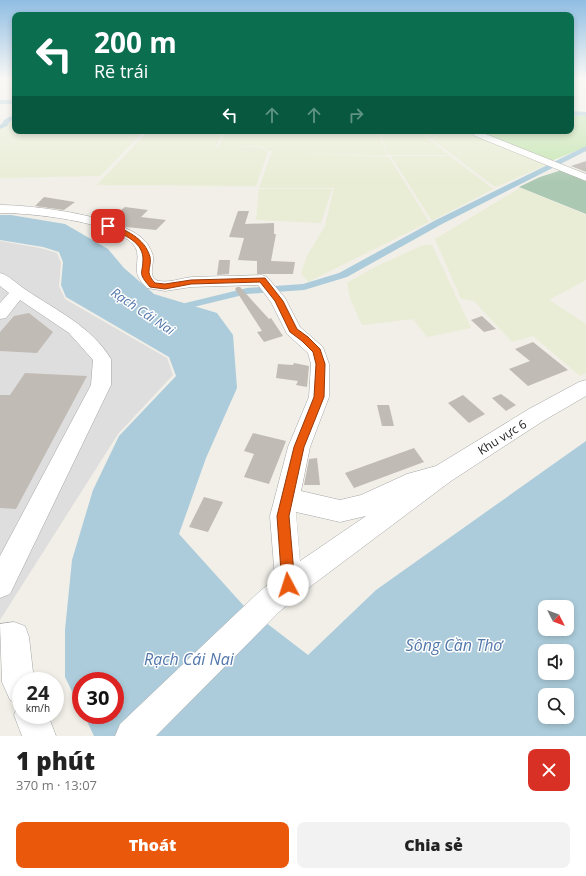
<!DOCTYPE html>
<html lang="vi">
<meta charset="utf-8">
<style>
body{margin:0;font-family:"Open Sans",sans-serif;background:#f2f2f2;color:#222;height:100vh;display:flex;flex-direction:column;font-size:15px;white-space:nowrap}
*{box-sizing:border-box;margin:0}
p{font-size:13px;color:#767676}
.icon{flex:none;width:22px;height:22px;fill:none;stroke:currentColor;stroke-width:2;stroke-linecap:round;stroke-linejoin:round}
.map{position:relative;height:736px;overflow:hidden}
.sheet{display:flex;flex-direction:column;background:#fff;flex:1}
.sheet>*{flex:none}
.hud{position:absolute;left:12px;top:12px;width:562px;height:122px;border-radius:8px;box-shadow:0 2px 6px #0003;background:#0b6e4f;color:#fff;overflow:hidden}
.needle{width:26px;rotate:132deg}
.fabs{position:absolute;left:538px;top:600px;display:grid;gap:8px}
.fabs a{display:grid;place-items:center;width:36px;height:36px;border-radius:8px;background:#fff;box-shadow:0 2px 6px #0003;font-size:20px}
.speed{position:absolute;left:12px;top:672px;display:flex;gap:8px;font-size:20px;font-weight:700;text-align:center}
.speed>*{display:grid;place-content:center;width:52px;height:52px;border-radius:50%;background:#fff;box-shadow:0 2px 6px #0003;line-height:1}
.speed small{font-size:10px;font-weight:400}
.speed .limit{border:6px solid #d22;background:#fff;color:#111}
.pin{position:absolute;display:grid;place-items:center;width:34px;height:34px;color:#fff;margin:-17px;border-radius:8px;box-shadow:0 2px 6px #0006}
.me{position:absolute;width:44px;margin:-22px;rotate:355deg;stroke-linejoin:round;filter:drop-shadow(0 0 3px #0008)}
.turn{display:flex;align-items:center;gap:14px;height:84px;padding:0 16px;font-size:18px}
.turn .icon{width:52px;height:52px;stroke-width:2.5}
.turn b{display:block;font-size:28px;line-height:34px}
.lanes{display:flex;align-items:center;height:38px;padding:0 16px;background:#0003;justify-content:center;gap:20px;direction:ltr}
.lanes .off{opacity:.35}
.round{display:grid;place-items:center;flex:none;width:42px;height:42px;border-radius:8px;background:#f2f2f2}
.head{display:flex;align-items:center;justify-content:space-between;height:68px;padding:0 16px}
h1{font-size:24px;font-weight:800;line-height:30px}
.cta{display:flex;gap:8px;margin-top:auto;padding:8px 16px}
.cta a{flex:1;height:46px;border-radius:8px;background:#ea580c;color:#fff;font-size:16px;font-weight:800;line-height:46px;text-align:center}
.cta a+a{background:#f2f2f2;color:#222}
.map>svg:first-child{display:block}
</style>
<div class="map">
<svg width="586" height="736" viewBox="0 0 586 736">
<rect width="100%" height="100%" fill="#f1efe8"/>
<!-- residential -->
<path fill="#dfdede" d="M0 241 40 248 57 253 61 263 59 286 65 299 167 358 173 375 118 434 0 620Z"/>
<!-- farmland -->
<g fill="#e9edd5">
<path d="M15 118V131H144L100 176 0 178V138L51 137 0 138V129L8 125 11 121Z"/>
<path d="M148 131H224L216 147H218L226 131H378L387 156 280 152 389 157 429 222 308 282 301 273 307 256 325 226 334 188H259L272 151H267L261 146 221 147H260L268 152 256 186 97 185Z"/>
<path d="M379 131 420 132 449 155H388Z"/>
<path d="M422 132 475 133 547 165 495 187Z"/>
<path d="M391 156H450L493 189 432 221Z"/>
<path d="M520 188 586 215V280L549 300 586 324V373L580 376 533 336 512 342 474 301 461 299 435 239Z"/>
<path d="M259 189H332L321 223 256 220Z"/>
<path d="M423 245H432L471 328 427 337 413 319 362 325 350 298 347 283 373 268Z"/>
</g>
<!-- grass -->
<path fill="#c7e6b3" d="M571 115 586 116V147L551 161 476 131H571Z"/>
<!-- cemetery -->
<path fill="#abc8b2" d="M565 169 586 177V214L519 187 540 177Z"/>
<!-- water -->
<path fill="#acccdb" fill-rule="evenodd" d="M0 215H11L65 224 108 249 124 268 154 294 217 313 233 335 237 388 206 458 179 534 243 605 308 655 376 590 586 441V736H94L84 715H115V681H81V710L65 677V630L72 560 93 490 119 436 176 376 169 357 66 297 61 285 63 262 59 252 43 247 0 240ZM545 607H567V629H545ZM545 651H567V673H545ZM545 695H567V717H545Z"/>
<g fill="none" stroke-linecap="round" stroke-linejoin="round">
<!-- canal -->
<g fill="#acccdb" fill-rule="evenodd">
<rect x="0" y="100" width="15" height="4"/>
<path d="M571 111 586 112V116L571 115Z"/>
<path d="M15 114V118L9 122 7 126 0 129V125L2 124 4 120Z"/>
<path d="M586 146V151L442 224 347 277 304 290 247 294 173 312 169 311 167 309 169 307 247 288 303 284 339 273 436 220Z"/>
</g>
</g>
<!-- building -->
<g fill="#c1bbb5">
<path d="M586 161V172L571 166Z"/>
<path d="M44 197 75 202 64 210 35 206Z"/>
<path d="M125 207 148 210 141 217 166 220 156 230 126 227 108 220Z"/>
<path d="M238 211H249L245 224 274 223V234H276L271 261 295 262 293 274H257V261L238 260 244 238 229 237Z"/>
<path d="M219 260H230L229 274 217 275Z"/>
<path d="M237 287H240L269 319 271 318 283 336 264 342 257 332 262 331 235 289Z"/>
<path d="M29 313 53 332 37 353 0 351V332L14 316Z"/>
<path d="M482 316 496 329 484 332 471 320Z"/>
<path d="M533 342 568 370 528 386 509 369 530 361 515 349Z"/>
<path d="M294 363 309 366 307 387 296 385 298 381 276 378 278 364 293 365Z"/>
<path d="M25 373 87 376 16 509 0 508V395H10Z"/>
<path d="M501 394 516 405 506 411 492 398Z"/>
<path d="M463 395 485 414 469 423 448 403Z"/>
<path d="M377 405H389L394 426H382Z"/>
<path d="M253 433 286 441 269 484 244 477 254 454 244 451Z"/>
<path d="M414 448 424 462 354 488 345 473Z"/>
<path d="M317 458 320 485H304L309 459Z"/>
<path d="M204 497 223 502 208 532 189 527Z"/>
</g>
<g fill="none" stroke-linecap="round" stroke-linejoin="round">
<!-- minor casing -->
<g stroke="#a5a5a5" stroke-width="1">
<g id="minor">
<path d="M478 131 586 174V181L475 136 473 134Z"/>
<path d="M0 205C33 205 123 216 145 241 148 244 153 253 153 257 154 265 147 278 159 281 169 283 182 278 192 277 215 276 239 276 262 275L267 277 285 298 300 327 323 347 329 364V397L310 447 301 491 340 500 361 495 407 474 436 466 529 409 579 382 586 380V396L543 421 451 481 299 595 279 612 156 736H115L120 724 259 592 275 579 270 516 288 447 309 397 311 364 308 353 287 334 271 302 258 285 191 287 165 291 147 288C144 285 140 281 138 276 134 266 142 254 133 244 110 221 32 213 0 213ZM296 512 340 522 366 516 300 561Z"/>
<path d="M0 273C10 276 17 284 26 290 56 310 92 327 111 359V385L10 594 0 598V556L91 385 93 360 69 333 20 300 6 318 0 319V303L9 293 0 286Z"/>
<path d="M14 622 25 626 29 637 34 681H21V715H48L56 736H22L14 715 19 704 10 700 2 682 0 624Z"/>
</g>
</g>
<!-- minor -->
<use href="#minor" fill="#fff" fill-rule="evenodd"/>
</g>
<!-- sky -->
<linearGradient id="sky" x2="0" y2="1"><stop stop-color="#90bee3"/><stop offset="0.43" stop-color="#f9f8f5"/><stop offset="1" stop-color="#f9f8f5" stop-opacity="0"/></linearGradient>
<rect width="586" height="183" fill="url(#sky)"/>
<!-- route -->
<path fill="#ea580c" stroke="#983908" d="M108 224C125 229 145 238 150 257 152 269 144 271 155 283L165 284 191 280 265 278 283 301 297 329 308 337 320 349 325 364 324 397 304 447 289 516 295 585 293 590 288 592 284 590 282 585 277 516 294 447 314 397 316 364 313 352 302 341 290 332 275 301 260 282 191 284 165 289 150 287C137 272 143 275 143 258 142 240 120 233 106 228L105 226Z"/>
<g text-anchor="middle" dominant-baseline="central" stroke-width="3" stroke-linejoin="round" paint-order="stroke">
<!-- street labels -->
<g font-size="12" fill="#212121" stroke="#fff">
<text transform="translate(502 437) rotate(-32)">Khu vực 6</text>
</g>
<!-- water labels -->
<g font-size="13" font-style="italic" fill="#5377ab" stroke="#fff">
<text transform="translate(143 311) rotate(34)">Rạch Cái Nai</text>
</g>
<!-- near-water labels -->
<g font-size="16" font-style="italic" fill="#5377ab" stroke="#fff">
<text x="454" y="645">Sông Cần Thơ</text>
<text x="189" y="659">Rạch Cái Nai</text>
</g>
</g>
</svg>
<div class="fabs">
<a><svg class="needle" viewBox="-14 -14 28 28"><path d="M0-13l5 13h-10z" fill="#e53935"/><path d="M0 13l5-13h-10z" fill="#767676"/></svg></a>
<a><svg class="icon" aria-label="sound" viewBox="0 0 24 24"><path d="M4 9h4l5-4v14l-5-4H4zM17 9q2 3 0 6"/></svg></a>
<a><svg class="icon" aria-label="search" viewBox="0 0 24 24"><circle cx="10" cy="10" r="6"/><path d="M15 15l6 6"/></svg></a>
</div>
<div class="speed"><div>24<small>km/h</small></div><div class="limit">30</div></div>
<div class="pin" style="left:108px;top:226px;background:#d93025"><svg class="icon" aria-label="arrive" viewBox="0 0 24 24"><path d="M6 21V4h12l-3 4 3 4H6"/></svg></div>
<svg class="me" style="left:288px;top:585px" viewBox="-20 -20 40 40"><circle r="19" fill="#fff"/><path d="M0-13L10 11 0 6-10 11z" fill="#ea580c"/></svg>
<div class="hud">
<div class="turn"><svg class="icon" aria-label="left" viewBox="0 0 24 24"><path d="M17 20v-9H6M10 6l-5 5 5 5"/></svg><div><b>200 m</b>Rẽ trái</div></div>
<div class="lanes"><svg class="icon" aria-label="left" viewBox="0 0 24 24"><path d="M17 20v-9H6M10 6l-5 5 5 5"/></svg><svg class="icon off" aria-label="ahead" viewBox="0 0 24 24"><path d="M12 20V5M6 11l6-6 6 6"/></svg><svg class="icon off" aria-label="ahead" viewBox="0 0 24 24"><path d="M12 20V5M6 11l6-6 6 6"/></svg><svg class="icon off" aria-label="right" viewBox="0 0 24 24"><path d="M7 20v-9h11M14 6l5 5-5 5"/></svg></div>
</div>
</div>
<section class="sheet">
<div class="head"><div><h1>1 phút</h1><p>370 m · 13:07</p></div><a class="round" style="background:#d93025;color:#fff"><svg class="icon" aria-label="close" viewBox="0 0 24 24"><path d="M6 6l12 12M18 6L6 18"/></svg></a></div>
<div class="cta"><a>Thoát</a><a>Chia sẻ</a></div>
</section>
